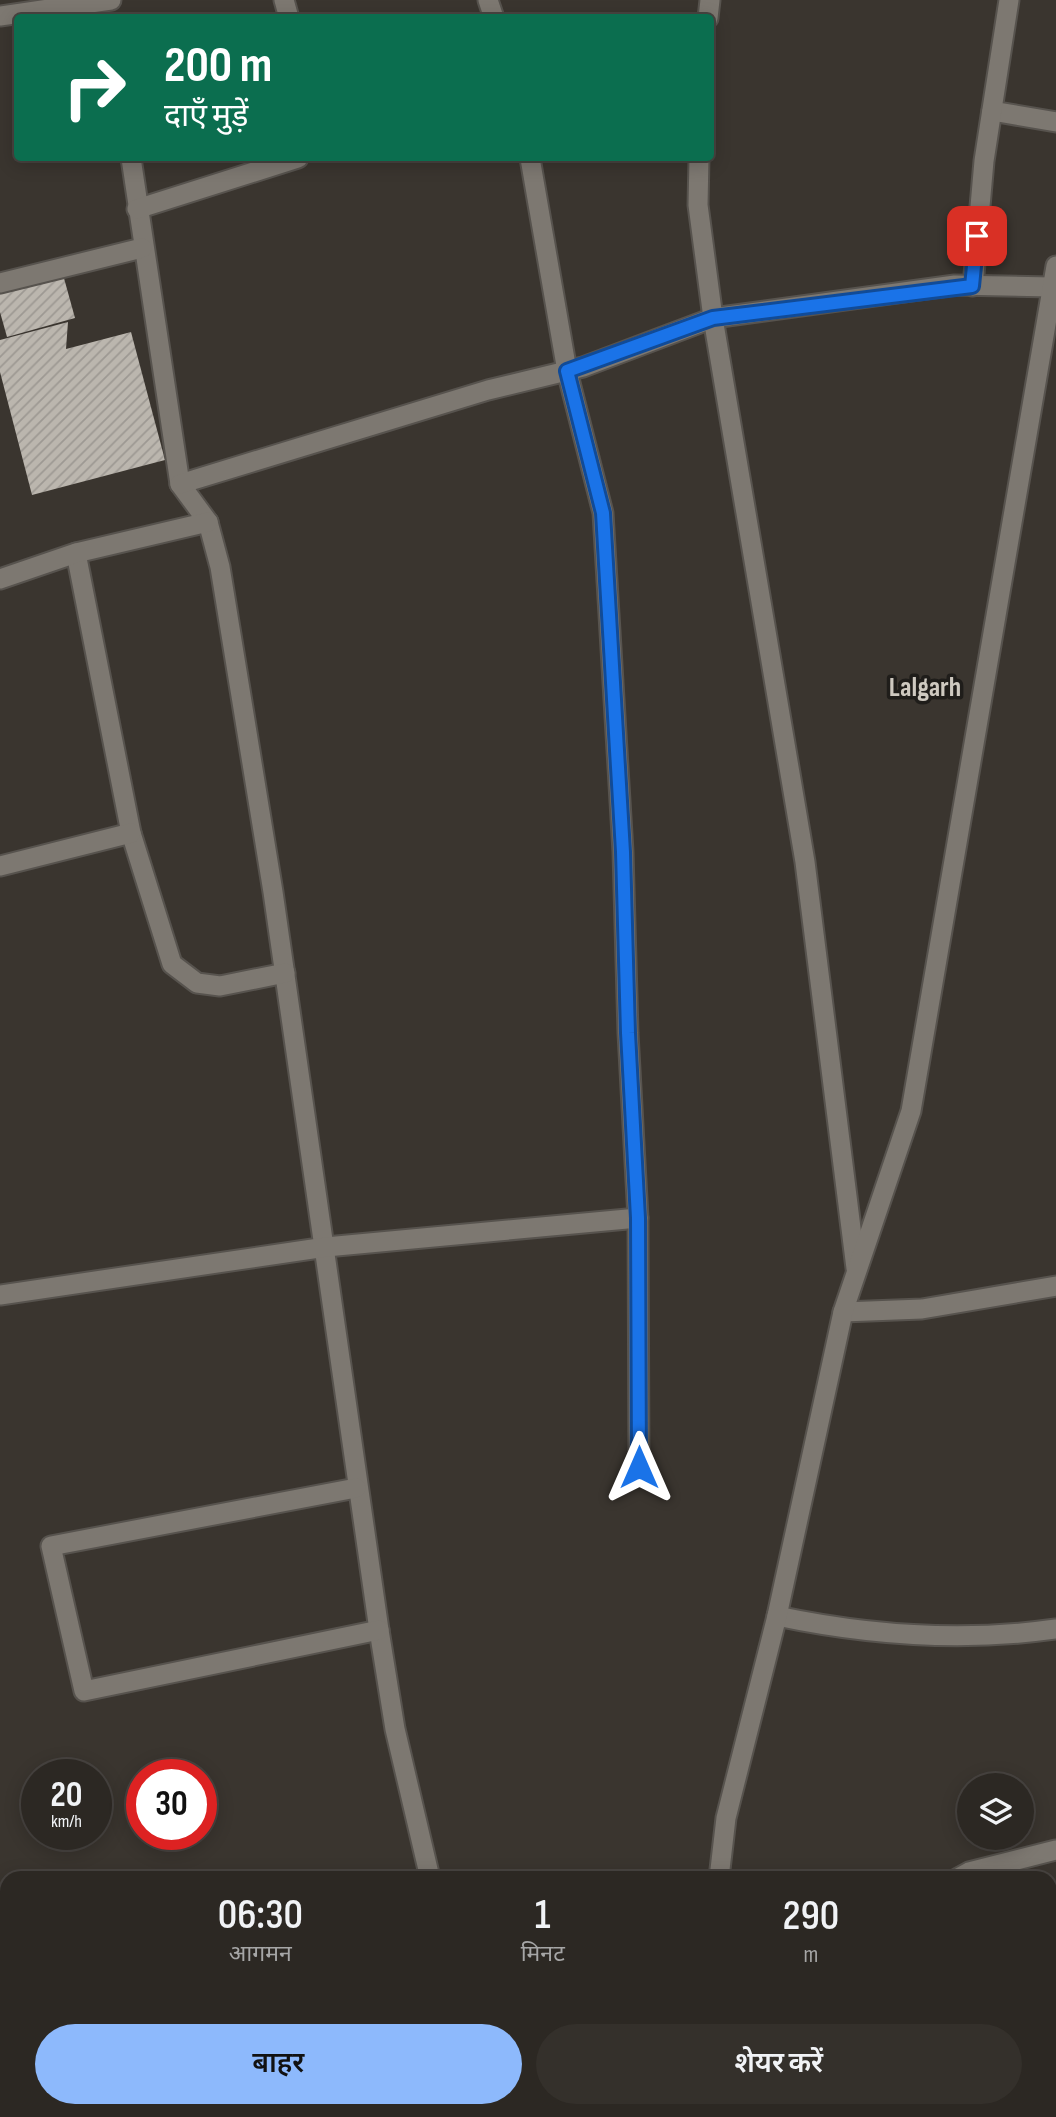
<!DOCTYPE html>
<html lang="hi">
<meta charset="utf-8">
<style>
body{margin:0;font-family:"Sofia Sans Condensed","Noto Sans Devanagari",sans-serif;background:#34302b;color:#f1f3f6;height:100vh;display:flex;flex-direction:column;font-size:26px;white-space:nowrap}
*{box-sizing:border-box;margin:0}
p{font-size:23px;color:#a6a6a6}
.icon{flex:none;width:38px;height:38px;fill:none;stroke:currentColor;stroke-width:2;stroke-linecap:round;stroke-linejoin:round}
.map{position:relative;flex:1;overflow:hidden}
.sheet{position:absolute;left:0px;top:1871px;width:1057px;height:247px;display:flex;flex-direction:column;background:#2c2823;border-radius:21px 21px 0 0;box-shadow:0 4px 18px #0003,0 0 0 2px #484441}
.sheet>*{flex:none}
.hud{position:absolute;left:14px;top:14px;width:700px;height:147px;border-radius:7px;box-shadow:0 4px 18px #0003,0 0 0 2px #484441;background:#0b6e4f;color:#fff;overflow:hidden}
.fabs{position:absolute;left:957px;top:1773px;display:grid;gap:14px}
.fabs a{display:grid;place-items:center;width:77px;height:77px;border-radius:50%;background:#2c2823;box-shadow:0 4px 18px #0003,0 0 0 2px #484441;font-size:35px}
.speed{position:absolute;left:21px;top:1759px;display:flex;gap:14px;font-size:35px;font-weight:700;text-align:center}
.speed>*{display:grid;place-content:center;width:91px;height:91px;border-radius:50%;background:#2c2823;box-shadow:0 4px 18px #0003,0 0 0 2px #484441;line-height:1}
.speed small{font-size:18px;font-weight:400}
.speed .limit{border:10px solid #d22;background:#fff;color:#111}
.pin{position:absolute;display:grid;place-items:center;width:60px;height:60px;color:#fff;margin:-30px;border-radius:14px;box-shadow:0 4px 10px #0006}
.me{position:absolute;width:77px;margin:-38px;rotate:0deg;stroke-linejoin:round;filter:drop-shadow(0 0 5px #0008)}
.turn{display:flex;align-items:center;gap:24px;height:147px;padding:0 35px;font-size:32px}
.turn .icon{width:91px;height:91px;stroke-width:2.5}
.turn b{display:block;font-size:49px;line-height:60px}
.eta{display:flex;justify-content:space-evenly;align-items:center;height:119px;text-align:center}
.eta b{font-size:42px;font-weight:600;line-height:49px}
.action{display:flex;gap:14px;margin-top:auto;padding:14px 35px}
.action a{flex:1;height:80px;border-radius:42px;background:#8db9fc;color:#111;font-size:28px;font-weight:600;line-height:80px;text-align:center}
.action a+a{background:#34302b;color:#f1f3f6}
.map>svg:first-child{display:block}
</style>
<div class="map">
<svg width="1056" height="2117" viewBox="0 0 1056 2117">
<defs>
<pattern id="building-hatch" width="6" height="6" patternUnits="userSpaceOnUse" patternTransform="scale(1.75)"><rect width="6" height="6" fill="#bbb6ae"/><path d="M-1 1l2-2M0 6l6-6M5 7l2-2" fill="none" stroke="#9d9993"/></pattern>
</defs>
<rect width="100%" height="100%" fill="#3a352f"/>
<!-- building -->
<g fill="url(#building-hatch)">
<path d="M62 271 75 318 7 337 0 312V288Z"/>
<path d="M68 322 66 349 131 332 165 460 32 495 0 372V340Z"/>
</g>
<g fill="none" stroke-linecap="round" stroke-linejoin="round">
<!-- minor casing -->
<g stroke="#57534e" stroke-width="23">
<g id="minor">
<path d="M284 0 289 18"/>
<path d="M488 0 494 18"/>
<path d="M0 16 111 0"/>
<path d="M708 18 710 0"/>
<path d="M992 111 1056 122"/>
<path d="M131 158 180 484 208 522 220 567 273 892 379 1630 395 1729 430 1878"/>
<path d="M530 158 567 371 603 513 623 852 628 1033 638 1218 639 1467"/>
<path d="M699 158 698 205 713 318 805 862 856 1268"/>
<path d="M137 209 298 158"/>
<path d="M0 283 142 248"/>
<path d="M973 286 984 161 1009 0"/>
<path d="M180 484 488 390 583 367 713 318 955 285 1051 287"/>
<path d="M76 553 131 833 172 964 197 983 220 986 285 973"/>
<path d="M0 579 76 553 208 522"/>
<path d="M0 866 131 833"/>
<path d="M0 1295 326 1247 638 1218"/>
<path d="M843 1312 922 1309 1056 1286"/>
<path d="M356 1488 51 1546 84 1691 379 1630"/>
<path d="M777 1616C867 1635 964 1642 1056 1629"/>
<path d="M719 1878 726 1818 777 1616 843 1312 911 1111 1056 266"/>
<path d="M958 1878 969 1872 1056 1850"/>
<path d="M0 2020 7 2032"/>
<path d="M52 2110 57 2117"/>
<path d="M498 2110 500 2117"/>
<path d="M715 2110V2117"/>
</g>
</g>
<!-- minor -->
<use href="#minor" stroke="#7d7871" stroke-width="19"/>
</g>
<g fill="none" stroke-linecap="round" stroke-linejoin="round">
<!-- route casing -->
<g stroke="#114b97" stroke-width="18">
<path id="route" d="M639 1467 638 1218 628 1033 623 852 603 513 567 371 713 318 972 286 977 236"/>
</g>
<!-- route -->
<use href="#route" stroke="#1a73e8" stroke-width="12"/>
</g>
<g text-anchor="middle" dominant-baseline="central" stroke-width="7" stroke-linejoin="round" paint-order="stroke">
<!-- district labels -->
<g font-size="28" font-weight="bold" fill="#cec9c0" stroke="#1f1d1a">
<text x="925" y="687">Lalgarh</text>
</g>
</g>
</svg>
<div class="fabs">
<a><svg class="icon" aria-label="layers" viewBox="0 0 24 24"><path d="M12 4l9 5-9 5-9-5zM3 14l9 5 9-5"/></svg></a>
</div>
<div class="speed"><div>20<small>km/h</small></div><div class="limit">30</div></div>
<div class="pin" style="left:977px;top:236px;background:#d93025"><svg class="icon" aria-label="arrive" viewBox="0 0 24 24"><path d="M6 21V4h12l-3 4 3 4H6"/></svg></div>
<svg class="me" style="left:639px;top:1467px" viewBox="-20 -20 40 40"><path d="M0-17L14 15 0 8-14 15z" fill="#1a73e8" stroke="#fff" stroke-width="4"/></svg>
<div class="hud">
<div class="turn"><svg class="icon" aria-label="right" viewBox="0 0 24 24"><path d="M7 20v-9h11M14 6l5 5-5 5"/></svg><div><b>200 m</b>दाएँ मुड़ें</div></div>
</div>
<section class="sheet">
<div class="eta">
<div><b>06:30</b><p>आगमन</p></div>
<div><b>1</b><p>मिनट</p></div>
<div><b>290</b><p>m</p></div>
</div>
<div class="action"><a>बाहर</a><a>शेयर करें</a></div>
</section>
</div>
